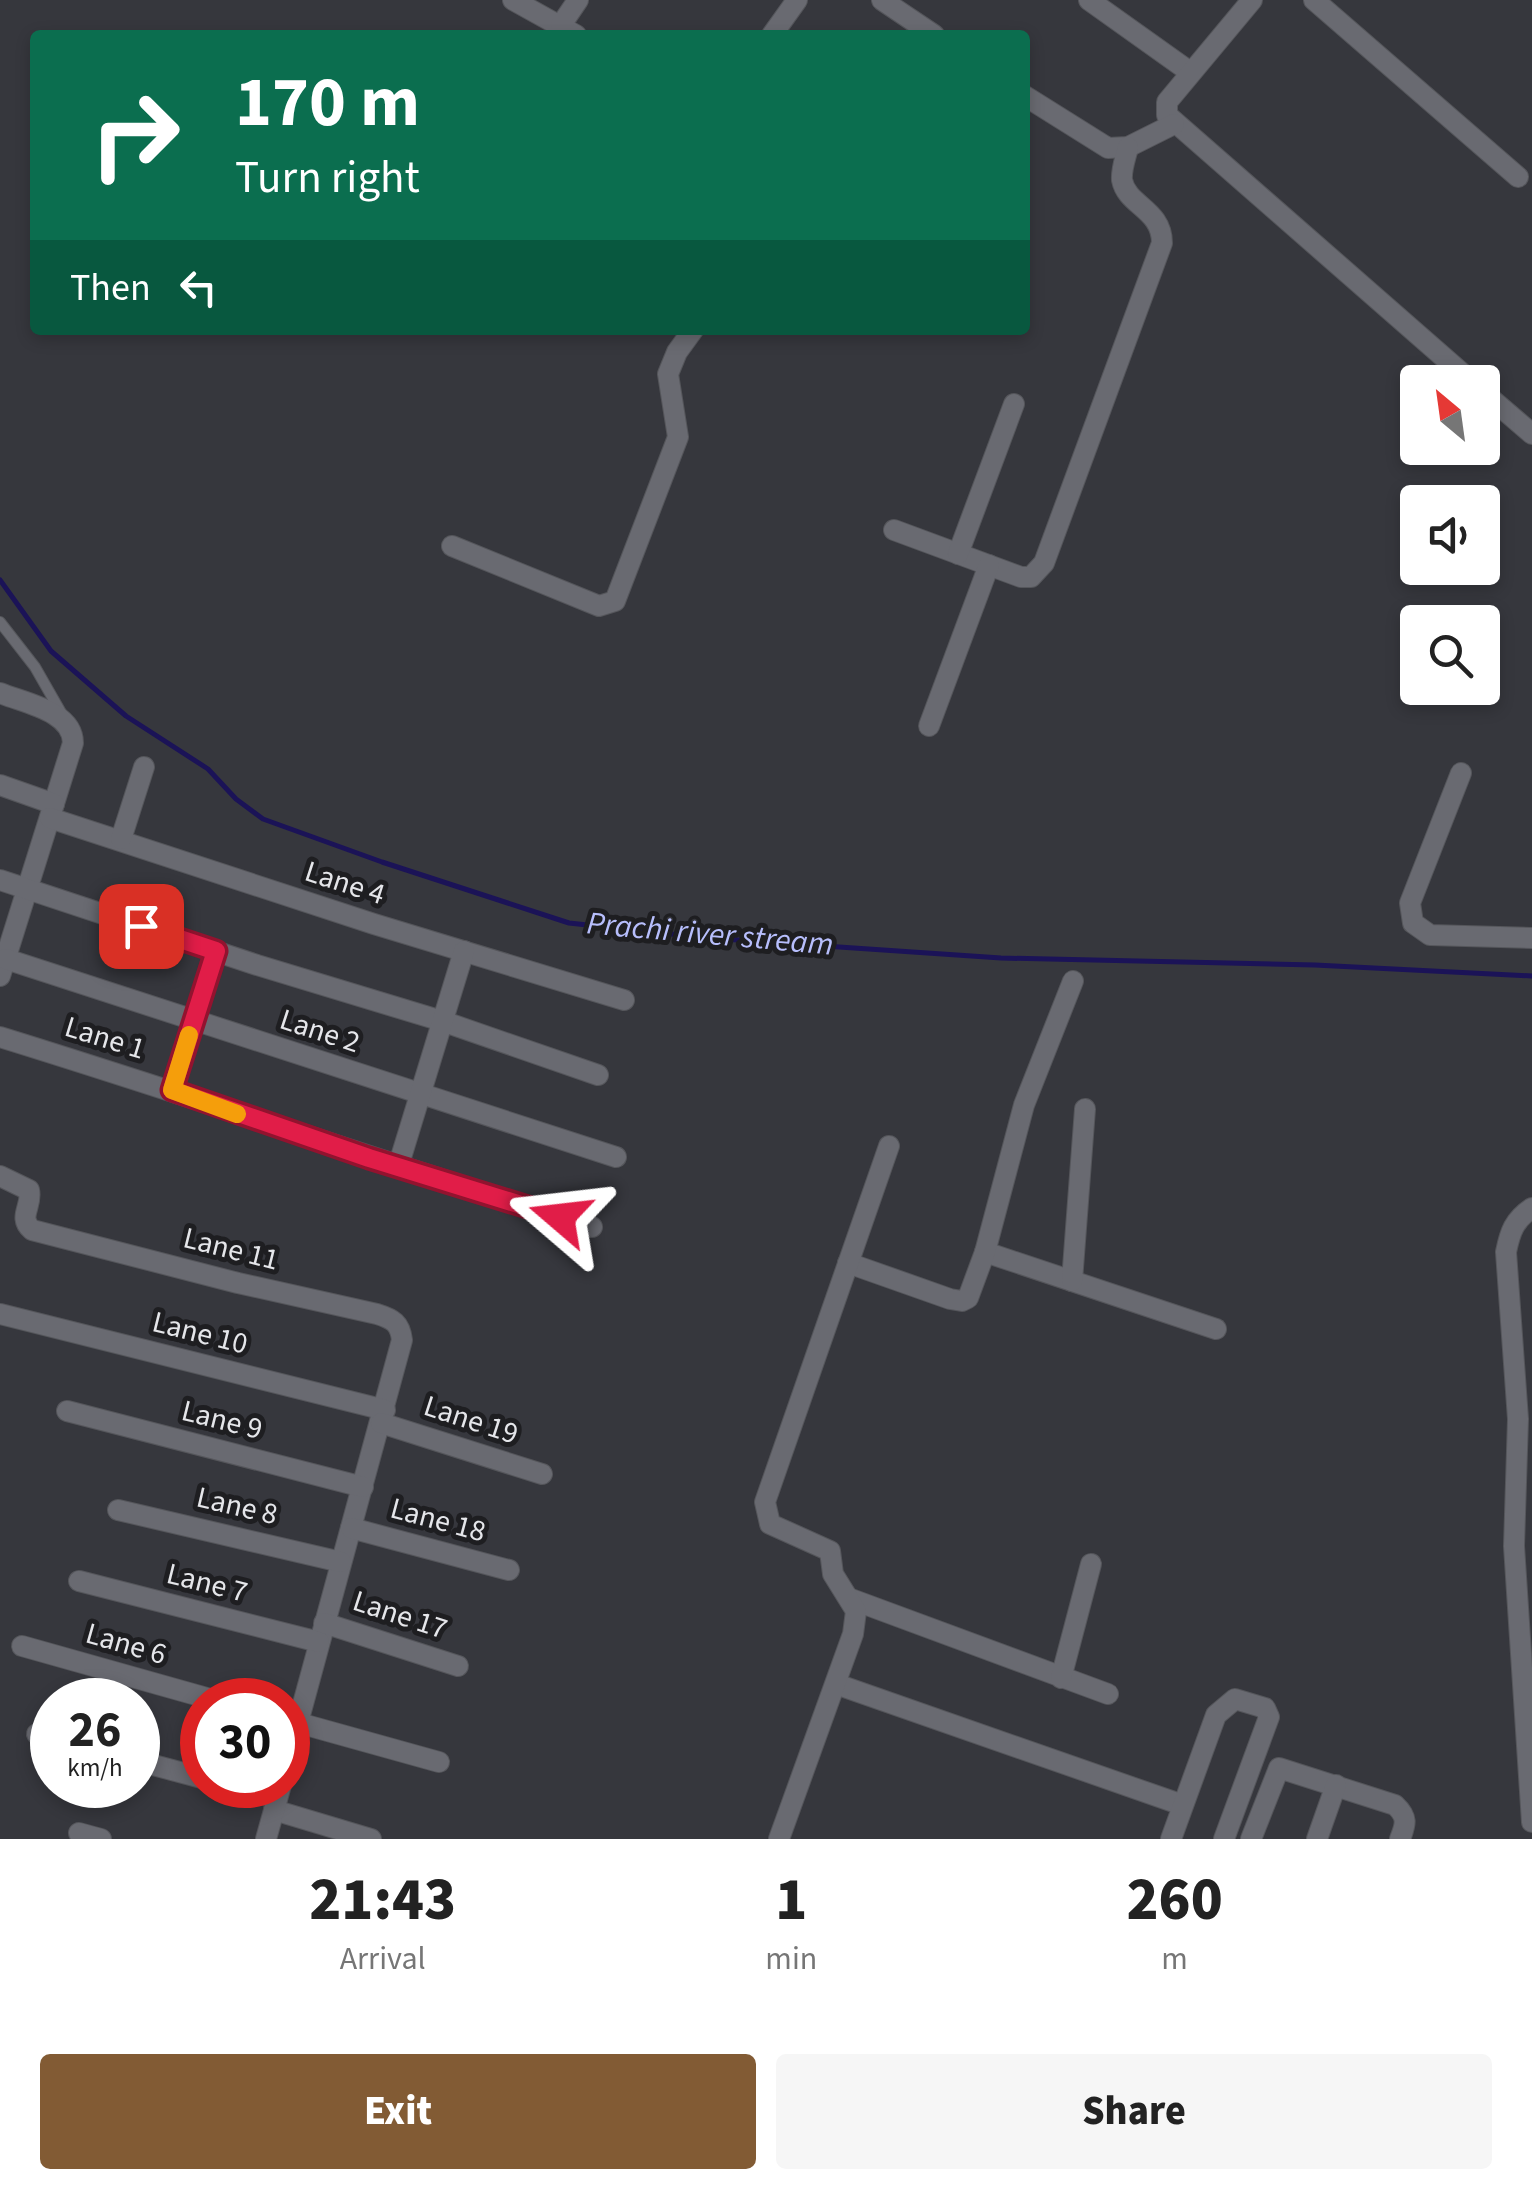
<!DOCTYPE html>
<style>
body{margin:0;font-family:"Source Sans 3",sans-serif;background:#f6f6f6;color:#222;height:100vh;display:flex;flex-direction:column;font-size:38px;white-space:nowrap}
*{box-sizing:border-box;margin:0}
p{font-size:32px;color:#767676}
.icon{flex:none;width:55px;height:55px;fill:none;stroke:currentColor;stroke-width:2;stroke-linecap:round;stroke-linejoin:round}
.map{position:relative;height:1839px;overflow:hidden}
.sheet{display:flex;flex-direction:column;background:#fff;flex:1}
.sheet>*{flex:none}
.top-card{position:absolute;left:30px;top:30px;width:1000px;height:305px;border-radius:10px;box-shadow:0 5px 15px #0003;background:#0b6e4f;color:#fff;overflow:hidden}
.needle{width:65px;rotate:331deg}
.fabs{position:absolute;left:1400px;top:365px;display:grid;gap:20px}
.fabs a{display:grid;place-items:center;width:100px;height:100px;border-radius:10px;background:#fff;box-shadow:0 5px 15px #0003;font-size:50px}
.speed{position:absolute;left:30px;top:1678px;display:flex;gap:20px;font-size:50px;font-weight:700;text-align:center}
.speed>*{display:grid;place-content:center;width:130px;height:130px;border-radius:50%;background:#fff;box-shadow:0 5px 15px #0003;line-height:1}
.speed small{font-size:25px;font-weight:400}
.speed .limit{border:15px solid #d22;background:#fff;color:#111}
.pin{position:absolute;display:grid;place-items:center;width:85px;height:85px;color:#fff;margin:-42px;border-radius:20px;box-shadow:0 5px 15px #0006}
.me{position:absolute;width:110px;margin:-55px;rotate:287deg;stroke-linejoin:round;filter:drop-shadow(0 0 8px #0008)}
.turn{display:flex;align-items:center;gap:35px;height:210px;padding:0 40px;font-size:45px}
.turn .icon{width:130px;height:130px;stroke-width:2.5}
.turn b{display:block;font-size:70px;line-height:85px}
.then{display:flex;align-items:center;height:95px;padding:0 40px;background:#0003;gap:20px;font-size:38px}
.eta{display:flex;justify-content:space-evenly;align-items:center;height:170px;text-align:center}
.eta b{font-size:60px;font-weight:800;line-height:70px}
.primary-button{display:flex;gap:20px;margin-top:auto;padding:20px 40px}
.primary-button a{flex:1;height:115px;border-radius:10px;background:#825b34;color:#fff;font-size:40px;font-weight:800;line-height:115px;text-align:center}
.primary-button a+a{background:#f6f6f6;color:#222}
.map>svg:first-child{display:block}
</style>
<div class="map">
<svg width="1532" height="1839" viewBox="0 0 1532 1839">
<rect width="100%" height="100%" fill="#36373d"/>
<g fill="none" stroke-linecap="round" stroke-linejoin="round">
<!-- stream -->
<path stroke="#1b1357" stroke-width="5" d="M0 580 51 651 126 716 208 769 236 799 263 819 382 862 569 923 708 938 1001 958 1315 965 1532 976"/>
<!-- lane casing -->
<g stroke="#55565b" stroke-width="12">
<path id="lane" d="M0 622 35 667 63 716"/>
</g>
<!-- street casing -->
<g stroke="#55565b" stroke-width="22">
<g id="street">
<path d="M513 0 576 35"/>
<path d="M882 0 934 35"/>
<path d="M1089 0 1190 72"/>
<path d="M1252 0 1167 102V115L1472 382"/>
<path d="M1314 0 1518 177"/>
<path d="M561 25 578 0"/>
<path d="M772 35 797 0"/>
<path d="M1025 96 1108 148 1128 147 1174 124"/>
<path d="M1482 391 1532 434"/>
<path d="M894 530 1021 577H1031L1044 563 1162 243C1162 209 1127 206 1122 180 1121 169 1126 157 1128 147"/>
<path d="M452 546 599 606 615 601 678 437 668 374 677 352 693 330"/>
<path d="M958 554 1014 404"/>
<path d="M0 693C24 703 73 711 73 743L0 976"/>
<path d="M929 726 989 565"/>
<path d="M1461 773 1410 903 1413 923 1430 935 1532 938"/>
<path d="M0 785 54 804"/>
<path d="M50 818 374 924 624 1000"/>
<path d="M121 839 144 767"/>
<path d="M0 880 257 965 442 1021 598 1075"/>
<path d="M6 959 616 1157"/>
<path d="M0 1037C198 1098 394 1166 592 1227"/>
<path d="M172 1090 216 951"/>
<path d="M398 1167 464 951"/>
<path d="M0 1176 29 1190C33 1206 17 1217 32 1230L238 1283 377 1314C393 1319 400 1323 402 1340L288 1759"/>
<path d="M1532 1208C1514 1220 1510 1232 1506 1252L1518 1419 1514 1546 1532 1822"/>
<path d="M985 1252 1216 1329"/>
<path d="M848 1263 950 1299 962 1301 968 1298 985 1252 1024 1105 1073 981"/>
<path d="M1072 1281 1085 1109"/>
<path d="M0 1314 385 1410"/>
<path d="M67 1411 363 1487"/>
<path d="M381 1423 542 1474"/>
<path d="M118 1510 341 1562"/>
<path d="M351 1528 509 1570"/>
<path d="M79 1581 319 1642"/>
<path d="M851 1599 1108 1694"/>
<path d="M324 1623 458 1666"/>
<path d="M22 1646 214 1700"/>
<path d="M1061 1678 1091 1564"/>
<path d="M836 1684 1174 1802"/>
<path d="M288 1720 439 1762"/>
<path d="M37 1734 52 1738"/>
<path d="M138 1761 202 1778"/>
<path d="M228 1785 277 1798"/>
<path d="M274 1810 371 1839"/>
<path d="M79 1833 101 1839"/>
<path d="M266 1839 281 1785"/>
<path d="M779 1839 853 1634 856 1611 833 1574 830 1551 770 1524 765 1502 889 1146"/>
<path d="M1171 1839 1216 1715 1235 1699 1265 1708 1269 1717 1224 1839"/>
<path d="M1251 1839 1279 1768 1395 1805C1408 1817 1406 1824 1400 1839"/>
<path d="M1317 1839 1336 1785"/>
</g>
</g>
<!-- lane -->
<use href="#lane" stroke="#696a71" stroke-width="10"/>
<!-- street -->
<use href="#street" stroke="#696a71" stroke-width="20"/>
</g>
<g fill="none" stroke-linecap="round" stroke-linejoin="round">
<!-- route casing -->
<g stroke="#92132f" stroke-width="25">
<path id="route" d="M141 926 216 951 172 1090 369 1158 560 1217"/>
</g>
<!-- route -->
<use href="#route" stroke="#e11d48" stroke-width="18"/>
<!-- slow -->
<path stroke="#f59e0b" stroke-width="18" d="M189 1035 172 1090 237 1114"/>
</g>
<g text-anchor="middle" dominant-baseline="central" stroke-width="10" stroke-linejoin="round" paint-order="stroke">
<!-- street labels -->
<g font-size="30" fill="#e5e6ea" stroke="#1e1e21">
<text transform="translate(345 883) rotate(18)">Lane 4</text>
<text transform="translate(320 1031) rotate(18)">Lane 2</text>
<text transform="translate(105 1038) rotate(17)">Lane 1</text>
<text transform="translate(231 1249) rotate(14)">Lane 11</text>
<text transform="translate(200 1333) rotate(14)">Lane 10</text>
<text transform="translate(222 1420) rotate(14)">Lane 9</text>
<text transform="translate(471 1420) rotate(18)">Lane 19</text>
<text transform="translate(237 1506) rotate(13)">Lane 8</text>
<text transform="translate(438 1520) rotate(15)">Lane 18</text>
<text transform="translate(207 1583) rotate(14)">Lane 7</text>
<text transform="translate(400 1615) rotate(18)">Lane 17</text>
<text transform="translate(126 1644) rotate(16)">Lane 6</text>
</g>
<!-- water labels -->
<g font-size="32" font-style="italic" fill="#b7befc" stroke="#1e1e21">
<text transform="translate(710 934) rotate(5)">Prachi river stream</text>
</g>
</g>
</svg>
<div class="fabs">
<a><svg class="needle" viewBox="-14 -14 28 28"><path d="M0-13l5 13h-10z" fill="#e53935"/><path d="M0 13l5-13h-10z" fill="#767676"/></svg></a>
<a><svg class="icon" aria-label="sound" viewBox="0 0 24 24"><path d="M4 9h4l5-4v14l-5-4H4zM17 9q2 3 0 6"/></svg></a>
<a><svg class="icon" aria-label="search" viewBox="0 0 24 24"><circle cx="10" cy="10" r="6"/><path d="M15 15l6 6"/></svg></a>
</div>
<div class="speed"><div>26<small>km/h</small></div><div class="limit">30</div></div>
<div class="pin" style="left:141px;top:926px;background:#d93025"><svg class="icon" aria-label="arrive" viewBox="0 0 24 24"><path d="M6 21V4h12l-3 4 3 4H6"/></svg></div>
<svg class="me" style="left:560px;top:1217px" viewBox="-20 -20 40 40"><path d="M0-17L14 15 0 8-14 15z" fill="#e11d48" stroke="#fff" stroke-width="4"/></svg>
<div class="top-card">
<div class="turn"><svg class="icon" aria-label="right" viewBox="0 0 24 24"><path d="M7 20v-9h11M14 6l5 5-5 5"/></svg><div><b>170 m</b>Turn right</div></div>
<div class="then">Then<svg class="icon" aria-label="left" viewBox="0 0 24 24"><path d="M17 20v-9H6M10 6l-5 5 5 5"/></svg></div>
</div>
</div>
<section class="sheet">
<div class="eta">
<div><b>21:43</b><p>Arrival</p></div>
<div><b>1</b><p>min</p></div>
<div><b>260</b><p>m</p></div>
</div>
<div class="primary-button"><a>Exit</a><a>Share</a></div>
</section>
